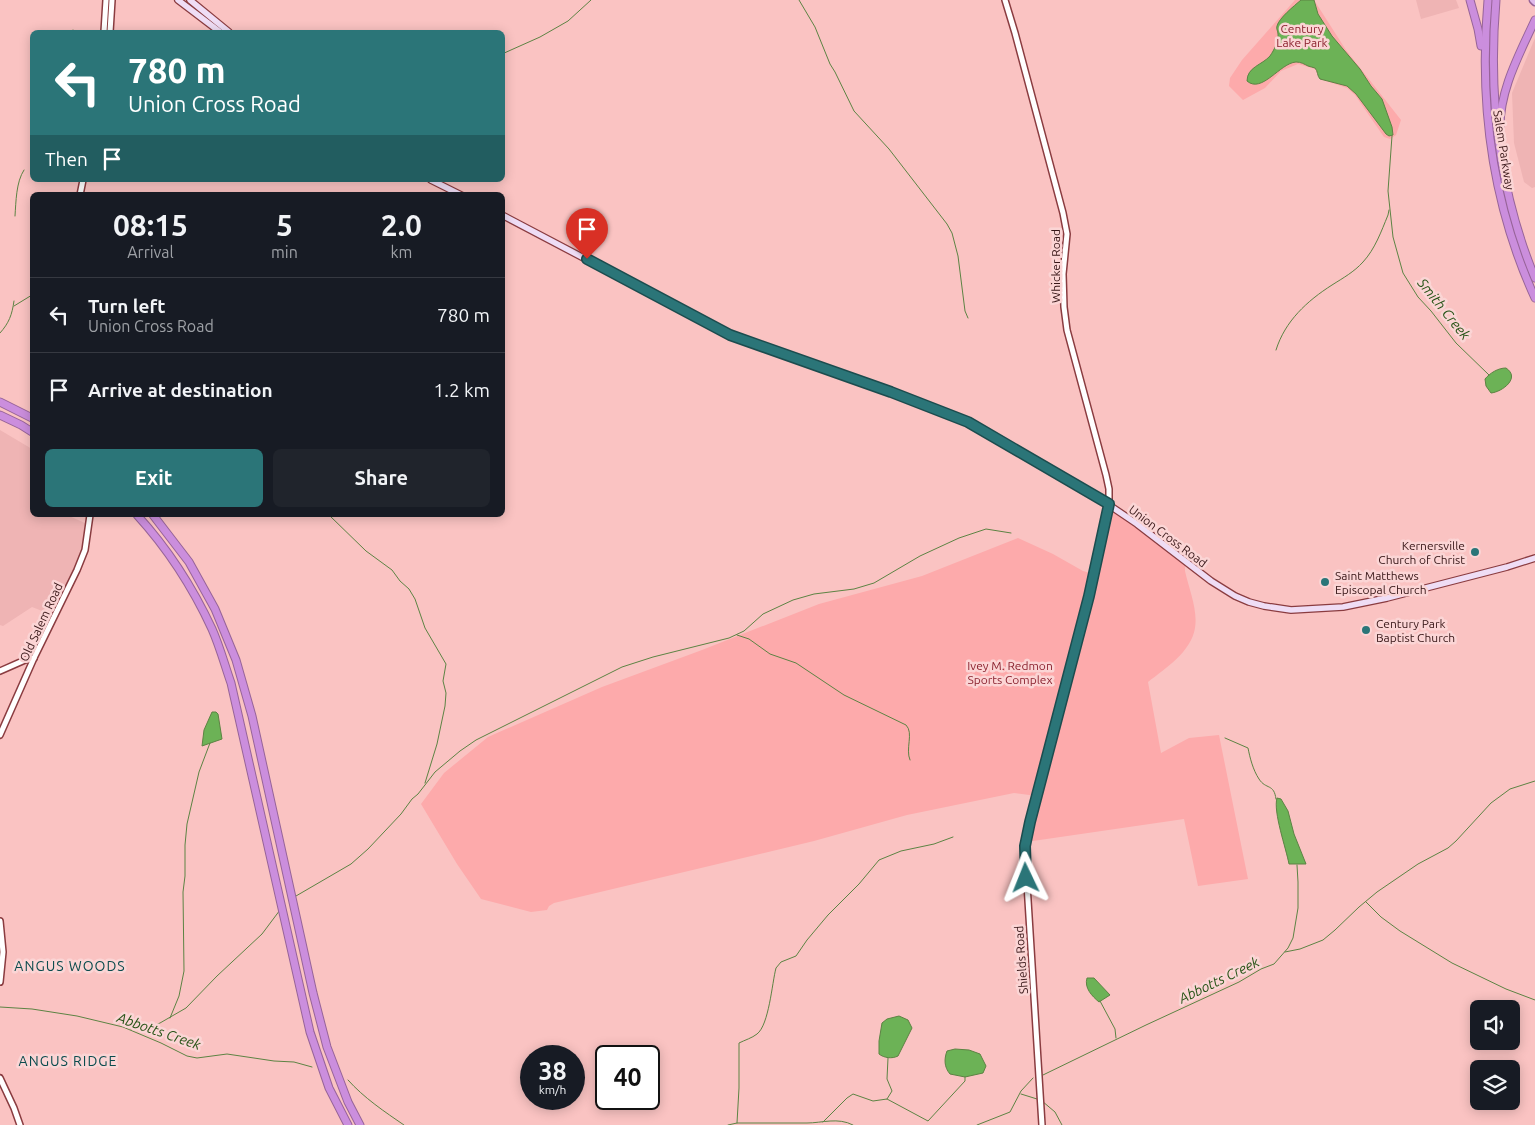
<!DOCTYPE html>
<style>
body{margin:0;font-family:Ubuntu,sans-serif;background:#20242c;color:#f1f3f6;height:100vh;display:flex;flex-direction:column;font-size:19px;white-space:nowrap}
*{box-sizing:border-box;margin:0}
p{font-size:16px;color:#9ea1a6}
.icon{flex:none;width:28px;height:28px;fill:none;stroke:currentColor;stroke-width:2;stroke-linecap:round;stroke-linejoin:round}
.map{position:relative;flex:1;overflow:hidden}
.drawer{position:absolute;left:30px;top:192px;width:475px;height:325px;display:flex;flex-direction:column;background:#171b24;border-radius:8px;box-shadow:0 2px 12px #0003}
.drawer>*{flex:none}
.banner{position:absolute;left:30px;top:30px;width:475px;height:152px;border-radius:8px;box-shadow:0 2px 12px #0003;background:#2b7578;color:#fff;overflow:hidden}
.buttons{position:absolute;left:1470px;top:1000px;display:grid;gap:10px}
.buttons a{display:grid;place-items:center;width:50px;height:50px;border-radius:8px;background:#171b24;box-shadow:0 2px 12px #0003;font-size:25px}
.speed{position:absolute;left:520px;top:1045px;display:flex;gap:10px;font-size:25px;font-weight:700;text-align:center}
.speed>*{display:grid;place-content:center;width:65px;height:65px;border-radius:50%;background:#171b24;box-shadow:0 2px 12px #0003;line-height:1}
.speed small{font-size:12px;font-weight:400}
.speed .limit{border:2px solid #111;border-radius:8px;background:#fff;color:#111}
.pin{position:absolute;display:grid;place-items:center;width:42px;height:42px;color:#fff;margin:-51px -21px;border-radius:50% 50% 50% 0;rotate:-45deg;box-shadow:0 0 5px #0007}
.pin .icon{rotate:45deg}
.me{position:absolute;width:55px;margin:-28px;rotate:358deg;stroke-linejoin:round;filter:drop-shadow(0 0 4px #0008)}
.turn{display:flex;align-items:center;gap:18px;height:105px;padding:0 15px;font-size:22px}
.turn .icon{width:65px;height:65px;stroke-width:2.5}
.turn b{display:block;font-size:35px;line-height:42px}
.then{display:flex;align-items:center;height:48px;padding:0 15px;background:#0003;gap:10px;font-size:19px}
.eta{display:flex;justify-content:space-evenly;align-items:center;height:85px;text-align:center}
.eta b{font-size:30px;font-weight:600;line-height:35px}
.button{display:flex;gap:10px;margin-top:auto;padding:10px 15px}
.button a{flex:1;height:58px;border-radius:8px;background:#2b7578;color:#fff;font-size:20px;font-weight:600;line-height:58px;text-align:center}
.button a+a{background:#20242c;color:#f1f3f6}
ul{padding:0;list-style:none}
li{display:flex;align-items:center;gap:15px;height:75px;padding:0 15px;border-top:1px solid #363941}
li div{flex:1}
li b{display:block;font-size:19px}
li em{font-style:normal}
.map>svg:first-child{display:block}
</style>
<div class="map">
<svg width="1535" height="1125" viewBox="0 0 1535 1125">
<rect width="100%" height="100%" fill="#fac3c2"/>
<!-- built -->
<g fill="#efb4b4">
<path d="M1416 0H1456L1459 8 1421 19Z"/>
<path d="M1535 38V187L1532 188 1524 182 1514 143 1512 93Z"/>
<path d="M0 430 32 449V515H67L87 524 85 550 55 616 32 607 3 626 0 625Z"/>
</g>
<!-- green -->
<g fill="#fdaaab">
<path d="M1295 0H1314L1346 50 1401 120 1396 135 1390 139 1384 137 1355 95 1347 88 1320 79 1315 69 1298 64 1281 71 1265 88 1243 100 1229 86 1230 78 1242 60Z"/>
<path d="M1109 505 1187 563 1185 565V571C1189 589 1198 610 1195 628 1191 652 1166 668 1148 682L1161 753 1189 738 1219 735 1248 879 1198 886 1184 819 1026 842 1037 796 1014 793 907 815 814 841 554 903 549 906 547 910 531 912 481 899 457 864 421 804 444 773 488 737 602 687 702 650 819 604 922 576 1018 538 1053 554 1083 571 1094 574Z"/>
</g>
<!-- water -->
<g fill="#6cb256" stroke="#5c8343">
<path d="M1301 0H1314L1318 14 1332 36 1360 69 1371 86 1382 99 1392 127 1393 135 1389 136 1386 134 1356 94 1347 86 1320 79C1317 76 1318 71 1315 68 1313 67 1310 67 1308 66 1304 64 1301 62 1296 62 1280 63 1262 94 1247 81 1247 67 1262 65 1270 56 1274 50 1279 41 1278 34 1278 31 1276 29 1277 26 1279 18 1294 6 1301 0Z"/>
<path d="M1506 368C1521 378 1502 392 1491 393L1486 386 1485 379C1490 373 1498 368 1506 368Z"/>
<path d="M212 712H216L218 714 222 739 202 746 204 730Z"/>
<path d="M1277 798 1281 799 1288 811 1294 834 1306 864H1289C1286 848 1273 812 1277 798Z"/>
<path d="M1087 978H1094L1110 995 1099 1002C1092 996 1084 988 1087 978Z"/>
<path d="M899 1016 908 1020 912 1028 898 1056C892 1059 884 1058 879 1054V1041L882 1023 887 1019Z"/>
<path d="M955 1049 969 1050 980 1054 986 1066 983 1073 965 1077 950 1074C944 1067 944 1059 947 1051Z"/>
</g>
<g fill="none" stroke-linecap="round" stroke-linejoin="round">
<!-- stream -->
<g stroke="#5c8343" stroke-width="1">
<path d="M799 0 815 27 830 64 835 72 854 111 889 149 947 224 952 233 958 256 965 311 968 318"/>
<path d="M73 32V30"/>
<path d="M502 54 540 37 568 21 591 0"/>
<path d="M1392 136 1388 191 1393 237 1403 273 1418 297 1431 311 1456 343 1489 375"/>
<path d="M15 216C16 202 16 182 24 170"/>
<path d="M14 306 32 295"/>
<path d="M0 333C9 323 12 315 14 301"/>
<path d="M1276 350C1285 321 1307 301 1332 285 1343 278 1354 272 1363 262 1375 249 1381 232 1388 215L1389 210"/>
<path d="M329 515 366 551 392 570 400 581 409 589 415 599 425 628 446 664 443 681 446 693 445 706 437 744 425 783"/>
<path d="M737 635 749 639 770 654 796 663 844 695 906 725C914 733 905 749 910 760"/>
<path d="M1225 738 1248 748C1250 758 1253 770 1259 779 1266 790 1274 783 1276 799"/>
<path d="M296 896 351 864 368 849 401 814 412 799 418 794 435 772 460 751 476 740 622 667 653 657 729 638 744 631 763 614 793 600 814 594 854 589 874 583 920 556 959 538 986 529 1011 533"/>
<path d="M1366 902 1381 917 1400 931 1452 963 1506 989 1535 1000"/>
<path d="M1285 952 1300 949 1323 940 1335 930 1359 907 1377 892 1418 864 1448 848 1456 841 1491 803 1510 789 1535 781"/>
<path d="M1100 1001 1115 1029 1116 1038"/>
<path d="M0 1007 32 1009 77 1016 123 1027 161 1043 187 1056 197 1058 227 1054 274 1061 294 1062 312 1067"/>
<path d="M170 1018 179 996 184 971 183 892 185 876V845L187 824 199 772 210 743"/>
<path d="M131 1029 151 1027 160 1023 186 1008 217 976 262 934 280 910"/>
<path d="M1043 1075 1146 1025 1239 982 1261 969 1274 964 1288 948 1293 938 1298 908V882L1297 865"/>
<path d="M348 1080C364 1098 385 1112 404 1125"/>
<path d="M1021 1094 1037 1099"/>
<path d="M887 1099 892 1091 887 1079 888 1058"/>
<path d="M1042 1101 1055 1112 1062 1125"/>
<path d="M823 1122 847 1098 853 1094 873 1101 887 1099 928 1121 965 1081V1077"/>
<path d="M737 1123 739 1088V1043C745 1040 752 1038 757 1034 769 1025 772 983 776 968L781 962 796 956 807 940 828 915 859 884 879 860 901 851 934 844 953 837"/>
<path d="M728 1125 737 1123C760 1123 784 1123 807 1123 822 1123 838 1117 853 1125"/>
<path d="M977 1125 1010 1112 1021 1091 1033 1078"/>
</g>
<!-- tertiary casing -->
<g stroke="#8a3c40" stroke-width="8">
<g id="tertiary">
<path d="M1005 0 1015 33 1063 213 1067 234 1063 274 1064 307 1067 330 1106 475 1109 489V505L1089 596 1030 822 1025 852 1042 1125"/>
<path d="M104 32 106 0"/>
<path d="M110 32 112 0"/>
<path d="M80 195 83 180"/>
<path d="M0 671 25 660 34 658"/>
<path d="M0 735 34 658 77 570 85 550 90 515"/>
<path d="M0 921 3 952 0 982"/>
<path d="M0 1078 14 1108 20 1125"/>
</g>
</g>
<!-- secondary casing -->
<g stroke="#8a3c40" stroke-width="8">
<g id="secondary">
<path d="M178 0 220 32"/>
<path d="M190 0 229 32"/>
<path d="M431 180 461 195"/>
<path d="M502 215 730 335 891 392 968 422 1109 505 1137 524 1211 581 1235 596 1249 602 1264 606 1291 610 1343 607 1387 598 1507 567 1535 558"/>
</g>
</g>
<!-- primary casing -->
<g stroke="#976498" stroke-width="9">
<path id="primary" d="M1533 0 1535 2"/>
</g>
<!-- motorway casing -->
<g stroke="#976498" stroke-width="9">
<g id="motorway">
<path d="M1470 0 1478 29 1481 46"/>
<path d="M1488 0C1479 102 1492 204 1535 298"/>
<path d="M1496 0C1488 95 1498 189 1535 278"/>
<path d="M1500 130C1499 91 1519 55 1535 20"/>
<path d="M0 402 32 418"/>
<path d="M0 415 21 425 32 432"/>
<path d="M137 515C168 549 193 588 212 629 220 647 225 666 231 683L310 1032 329 1088 348 1125"/>
<path d="M153 515 189 562 215 609 236 660 252 716 313 993 327 1047 348 1102 360 1125"/>
</g>
</g>
<!-- tertiary -->
<use href="#tertiary" stroke="#fff" stroke-width="5"/>
<!-- secondary -->
<use href="#secondary" stroke="#efddf5" stroke-width="5.5"/>
<!-- primary -->
<use href="#primary" stroke="#e0bbeb" stroke-width="6"/>
<!-- motorway -->
<use href="#motorway" stroke="#cb8edd" stroke-width="7"/>
</g>
<g fill="none" stroke-linecap="round" stroke-linejoin="round">
<!-- route casing -->
<g stroke="#1c4c4e" stroke-width="12">
<path id="route" d="M587 259 730 335 891 392 968 422 1109 504 1089 596 1030 822 1025 846 1026 878"/>
</g>
<!-- route -->
<use href="#route" stroke="#2b7578" stroke-width="9"/>
</g>
<!-- markers -->
<g fill="#2b7578" stroke="#fbd5d5" stroke-width="2">
<circle cx="1475" cy="552" r="5"/>
<circle cx="1325" cy="582" r="5"/>
<circle cx="1366" cy="630" r="5"/>
</g>
<g text-anchor="middle" dominant-baseline="central" stroke-width="5" stroke-linejoin="round" paint-order="stroke">
<!-- park labels -->
<g font-size="12" fill="#8b222f" stroke="#fbd5d5">
<text x="1302" y="28">Century<tspan x="1302" dy="14">Lake Park</tspan></text>
<text x="1010" y="665">Ivey M. Redmon<tspan x="1010" dy="14">Sports Complex</tspan></text>
</g>
<!-- street labels -->
<g font-size="12" fill="#371617" stroke="#fbd5d5">
<text transform="translate(1504 150) rotate(81)">Salem Parkway</text>
<text transform="translate(1055 266) rotate(-90)">Whicker Road</text>
<text transform="translate(1168 536) rotate(37)">Union Cross Road</text>
<text transform="translate(41 622) rotate(-65)">Old Salem Road</text>
<text transform="translate(1021 960) rotate(-94)">Shields Road</text>
</g>
<!-- poi labels -->
<g font-size="12" fill="#371617" stroke="#fbd5d5" text-anchor="start">
<text x="1465" y="545" text-anchor="end">Kernersville<tspan x="1465" dy="14">Church of Christ</tspan></text>
<text x="1335" y="575">Saint Matthews<tspan x="1335" dy="14">Episcopal Church</tspan></text>
<text x="1376" y="623">Century Park<tspan x="1376" dy="14">Baptist Church</tspan></text>
</g>
<!-- water labels -->
<g font-size="14" font-style="italic" fill="#265316" stroke="#fbd5d5">
<text transform="translate(1444 309) rotate(51)">Smith Creek</text>
<text transform="translate(1219 980) rotate(-26)">Abbotts Creek</text>
<text transform="translate(159 1031) rotate(19)">Abbotts Creek</text>
</g>
<!-- neighbourhood labels -->
<g font-size="14" letter-spacing="1" fill="#0a4b4d" stroke="#fbd5d5">
<text x="70" y="966">ANGUS WOODS</text>
<text x="68" y="1061">ANGUS RIDGE</text>
</g>
</g>
</svg>
<div class="buttons">
<a><svg class="icon" aria-label="sound" viewBox="0 0 24 24"><path d="M4 9h4l5-4v14l-5-4H4zM17 9q2 3 0 6"/></svg></a>
<a><svg class="icon" aria-label="layers" viewBox="0 0 24 24"><path d="M12 4l9 5-9 5-9-5zM3 14l9 5 9-5"/></svg></a>
</div>
<div class="speed"><div>38<small>km/h</small></div><div class="limit">40</div></div>
<div class="pin" style="left:587px;top:259px;background:#d93025"><svg class="icon" aria-label="arrive" viewBox="0 0 24 24"><path d="M6 21V4h12l-3 4 3 4H6"/></svg></div>
<svg class="me" style="left:1026px;top:878px" viewBox="-20 -20 40 40"><path d="M0-17L14 15 0 8-14 15z" fill="#2b7578" stroke="#fff" stroke-width="4"/></svg>
<div class="banner">
<div class="turn"><svg class="icon" aria-label="left" viewBox="0 0 24 24"><path d="M17 20v-9H6M10 6l-5 5 5 5"/></svg><div><b>780 m</b>Union Cross Road</div></div>
<div class="then">Then<svg class="icon" aria-label="arrive" viewBox="0 0 24 24"><path d="M6 21V4h12l-3 4 3 4H6"/></svg></div>
</div>
<section class="drawer">
<div class="eta">
<div><b>08:15</b><p>Arrival</p></div>
<div><b>5</b><p>min</p></div>
<div><b>2.0</b><p>km</p></div>
</div>
<ul>
<li><svg class="icon" aria-label="left" viewBox="0 0 24 24"><path d="M17 20v-9H6M10 6l-5 5 5 5"/></svg><div><b>Turn left</b><p>Union Cross Road</p></div><em>780 m</em></li>
<li><svg class="icon" aria-label="arrive" viewBox="0 0 24 24"><path d="M6 21V4h12l-3 4 3 4H6"/></svg><div><b>Arrive at destination</b></div><em>1.2 km</em></li>
</ul>
<div class="button"><a>Exit</a><a>Share</a></div>
</section>
</div>
